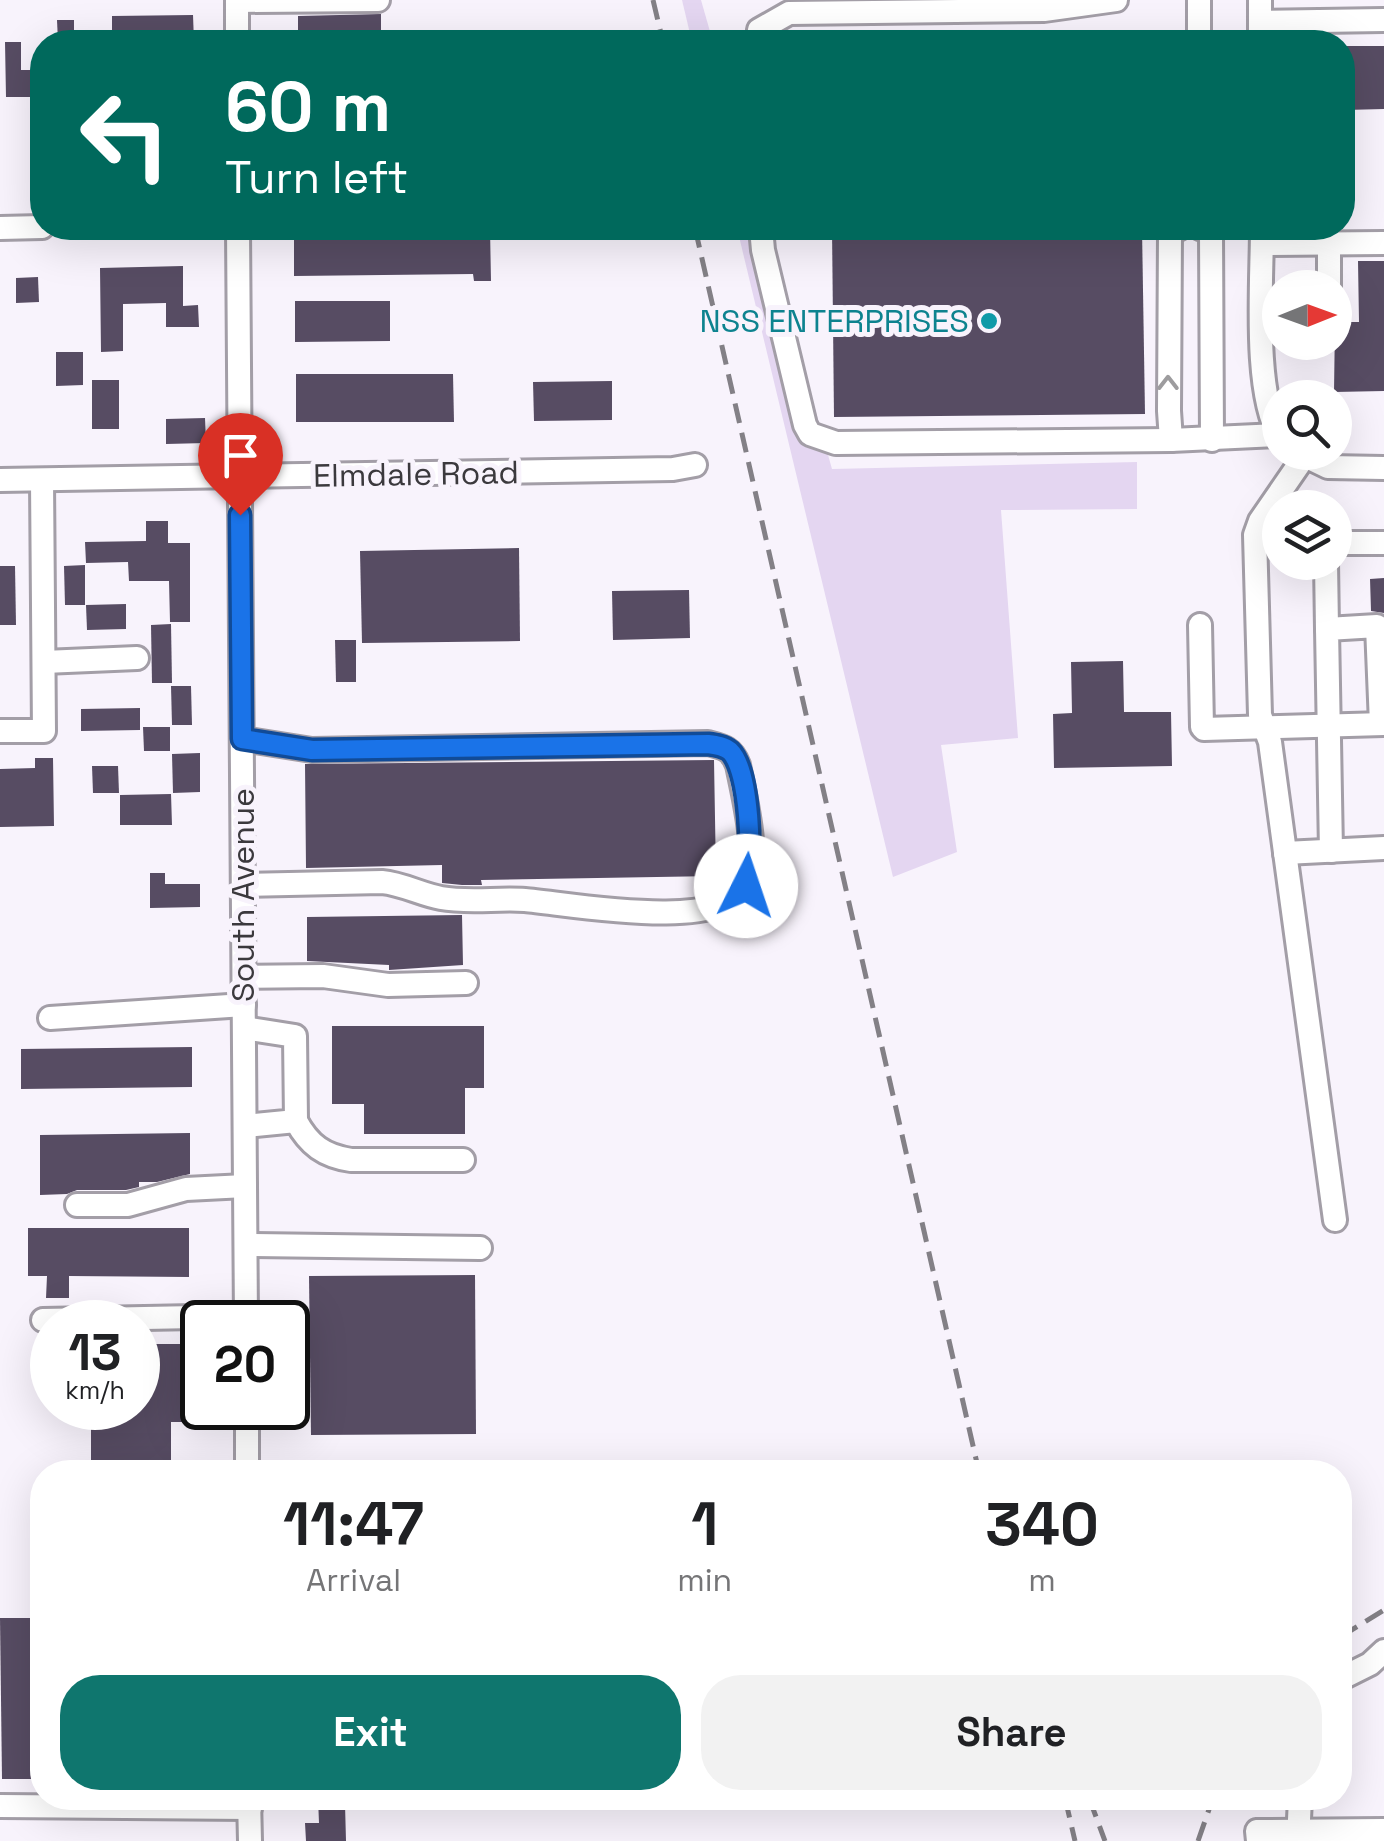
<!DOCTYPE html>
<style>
body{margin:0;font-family:"Space Grotesk",sans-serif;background:#f2f2f2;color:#202124;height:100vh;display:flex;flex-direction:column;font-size:38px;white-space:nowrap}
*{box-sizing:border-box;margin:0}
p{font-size:32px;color:#757577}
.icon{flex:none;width:55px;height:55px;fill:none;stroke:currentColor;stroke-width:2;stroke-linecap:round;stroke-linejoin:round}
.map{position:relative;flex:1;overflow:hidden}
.sheet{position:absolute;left:30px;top:1460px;width:1322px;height:350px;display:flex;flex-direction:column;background:#fff;border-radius:40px;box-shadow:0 10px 40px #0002}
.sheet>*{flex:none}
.hud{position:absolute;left:30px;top:30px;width:1325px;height:210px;border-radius:40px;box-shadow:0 10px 40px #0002;background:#00695c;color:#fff;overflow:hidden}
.needle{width:65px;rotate:89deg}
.buttons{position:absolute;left:1262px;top:270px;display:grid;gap:20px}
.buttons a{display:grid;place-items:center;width:90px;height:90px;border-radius:50%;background:#fff;box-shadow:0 10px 40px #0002;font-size:50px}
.speed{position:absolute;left:30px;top:1300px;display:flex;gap:20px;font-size:50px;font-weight:700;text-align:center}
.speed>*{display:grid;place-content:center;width:130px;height:130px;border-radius:50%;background:#fff;box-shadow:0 10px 40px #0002;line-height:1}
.speed small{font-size:25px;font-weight:400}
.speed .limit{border:5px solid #111;border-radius:15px;background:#fff;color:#111}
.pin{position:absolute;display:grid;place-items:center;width:85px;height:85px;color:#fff;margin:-102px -42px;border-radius:50% 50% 50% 0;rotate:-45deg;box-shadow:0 0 10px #0007}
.pin .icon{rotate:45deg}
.me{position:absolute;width:110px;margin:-55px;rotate:4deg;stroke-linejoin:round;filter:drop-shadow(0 0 8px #0008)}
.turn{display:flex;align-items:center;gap:35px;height:210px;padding:0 30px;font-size:45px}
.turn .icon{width:130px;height:130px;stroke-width:2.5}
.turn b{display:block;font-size:70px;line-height:85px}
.eta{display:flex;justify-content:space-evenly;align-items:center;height:170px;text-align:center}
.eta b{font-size:60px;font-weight:800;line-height:70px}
.primary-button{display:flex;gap:20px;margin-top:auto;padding:20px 30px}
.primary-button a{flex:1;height:115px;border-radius:40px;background:#0f766e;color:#fff;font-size:40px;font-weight:800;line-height:115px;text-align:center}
.primary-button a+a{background:#f2f2f2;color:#202124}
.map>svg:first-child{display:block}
</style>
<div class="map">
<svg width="1384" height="1841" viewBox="0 0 1384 1841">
<rect width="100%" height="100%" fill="#f8f3fc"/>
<!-- green -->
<g fill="#e4d6f1">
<path d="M682 0H701L713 42H692Z"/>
<path d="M737 228H764L832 469 1137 462V509L1001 510 1018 738 941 745 957 852 893 877Z"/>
</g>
<!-- building -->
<g fill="#574c63">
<path d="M381 14V42H298V16Z"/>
<path d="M193 15 194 42H112V16Z"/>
<path d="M57 20H74V42H58Z"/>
<path d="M5 42H21V70H30L31 97H6Z"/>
<path d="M1342 46H1384V109L1345 110Z"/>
<path d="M294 228H490L491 281H474L473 274 294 276Z"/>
<path d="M832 228H1142L1145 414 834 417Z"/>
<path d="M1358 261H1384V391L1334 392 1335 322H1359Z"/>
<path d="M183 266V306L198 305 199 327H166V303L123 304V351L101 352 100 268Z"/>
<path d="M38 277 39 302 16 303V278Z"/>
<path d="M295 301H390V341L295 342Z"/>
<path d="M56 352H83V385L56 386Z"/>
<path d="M296 374H453L454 422H296Z"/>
<rect x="92" y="380" width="27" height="49"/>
<path d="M612 381V420L534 421 533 382Z"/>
<path d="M205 418 206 443 166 444V419Z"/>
<path d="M146 521H168V543H190V622H170L169 581H129L128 562 86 563 85 542 146 541Z"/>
<path d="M519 548 520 641 362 643 360 551Z"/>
<path d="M85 565V605H65L64 566Z"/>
<path d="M0 566H15L16 625H0Z"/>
<path d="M1384 578V613L1371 611 1370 579Z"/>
<path d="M689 590 690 638 613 640 612 591Z"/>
<path d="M126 604V629L87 630 86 605Z"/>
<path d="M171 624 172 683H152L151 625Z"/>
<path d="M335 640H356V682H336Z"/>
<path d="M1123 661 1124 712H1171L1172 766 1054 768 1053 714 1072 713 1071 662Z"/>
<path d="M171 686H191L192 725H172Z"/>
<path d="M140 708V730L81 731V709Z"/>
<path d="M143 727H170V751H144Z"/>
<path d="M200 753V792L173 793 172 754Z"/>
<path d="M35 758H53L54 826 0 827V769L35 768Z"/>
<path d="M714 760 716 876 481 880 482 885H462L442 883V865L306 868 305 764Z"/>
<path d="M92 766H118L119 793H93Z"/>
<path d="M171 794 172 825H120V795Z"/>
<path d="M150 873H165V884H200V907L150 908Z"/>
<path d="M462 915 463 965 389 970V965L307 961V917Z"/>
<path d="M332 1026H484V1088H465V1134H364V1104H332Z"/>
<path d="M192 1047V1087L21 1089V1049Z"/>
<path d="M190 1133V1174L157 1182H139V1187L126 1190H77L67 1194 40 1195V1135Z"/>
<path d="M28 1228H189V1277L69 1276V1298H46L47 1276H28Z"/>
<path d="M475 1275 476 1434 311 1435 309 1276Z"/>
<path d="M138 1344H191V1422H171V1472H91V1422H82V1408H138Z"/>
<path d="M0 1618H42V1779H2Z"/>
<path d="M318 1798H341L342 1804H345L346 1841H306L305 1823H319Z"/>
</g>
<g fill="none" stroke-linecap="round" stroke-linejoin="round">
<!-- minor casing -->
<g stroke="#a39ea7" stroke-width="28">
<g id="minor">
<path d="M237 0V42"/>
<path d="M1260 0V42"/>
<path d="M237 1 378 0"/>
<path d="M1260 22 1384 20"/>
<path d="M758 42 759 30 789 13 1044 10 1116 0"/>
<path d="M1199 42V0"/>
<path d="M0 228 42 227"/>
<path d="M238 228 246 1322"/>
<path d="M761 228 763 250 805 425 810 434 836 443 1171 440"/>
<path d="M1180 228 1170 233 1169 411 1171 440 1279 435"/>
<path d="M1200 228 1211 232 1212 440"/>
<path d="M1262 228C1262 283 1253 392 1280 437"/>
<path d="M1262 244 1384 243"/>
<path d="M1329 244V288"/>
<path d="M1297 452 1328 467 1384 468"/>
<path d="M1304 457 1260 521 1255 535 1260 715 1270 742 1335 1220"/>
<path d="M0 480 673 469 695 465"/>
<path d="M1335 543H1384"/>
<path d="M1326 562 1327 629"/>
<path d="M1200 625 1202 727 1204 729 1384 724"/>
<path d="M44 662 137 658"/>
<path d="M0 731H44L42 480"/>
<path d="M242 739 312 750 708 743C724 747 732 749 738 765 744 795 760 858 746 886 722 933 571 904 525 900 498 898 468 903 441 898 420 894 403 884 382 882L243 885"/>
<path d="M1331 851 1327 629 1377 626 1381 724"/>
<path d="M1285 853 1384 848"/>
<path d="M244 977 323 976 388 985 466 983"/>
<path d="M50 1018 244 1005"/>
<path d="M244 1028 295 1036 296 1121 245 1126"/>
<path d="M296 1121C309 1145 324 1156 351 1160H463"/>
<path d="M77 1205H128L186 1189 245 1186"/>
<path d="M246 1245 480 1248"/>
<path d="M43 1320 246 1316"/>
<path d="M247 1408V1472"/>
<path d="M1340 1679 1370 1664 1384 1651"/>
<path d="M249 1798 250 1841"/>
<path d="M0 1806 250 1808"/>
<path d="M1258 1841 1257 1831 1384 1830"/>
<path d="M1298 1841 1300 1798"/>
</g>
</g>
<!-- minor -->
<use href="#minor" stroke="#fff" stroke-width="22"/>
<!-- rail -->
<g stroke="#838086" stroke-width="5" stroke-dasharray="20 10" stroke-linecap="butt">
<path d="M653 0 663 42"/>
<path d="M695 228 979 1472"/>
<path d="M1340 1637 1384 1610"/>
<path d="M1065 1798 1075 1841"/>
<path d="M1089 1798 1105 1841"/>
<path d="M1198 1841 1213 1798"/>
</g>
</g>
<!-- one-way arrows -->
<defs><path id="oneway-chevron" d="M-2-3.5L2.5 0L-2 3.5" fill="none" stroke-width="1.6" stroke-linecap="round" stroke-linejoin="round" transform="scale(2.5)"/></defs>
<use stroke="#9d9c9e" href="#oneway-chevron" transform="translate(1168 383) rotate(-90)"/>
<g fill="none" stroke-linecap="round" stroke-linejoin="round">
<!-- route casing -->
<g stroke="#114b97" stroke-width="25">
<path id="route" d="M240 515 242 739 312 750 708 744C716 745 724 746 730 751 750 770 753 861 746 886"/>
</g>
<!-- route -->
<use href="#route" stroke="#1a73e8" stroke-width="18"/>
</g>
<!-- markers -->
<circle fill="#0f9aa8" stroke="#f8f3fc" stroke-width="4" cx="989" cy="321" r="10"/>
<g text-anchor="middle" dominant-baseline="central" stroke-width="10" stroke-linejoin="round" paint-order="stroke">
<!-- culture labels -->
<g font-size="32" fill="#0d838f" stroke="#f8f3fc" text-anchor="end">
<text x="969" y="321">NSS ENTERPRISES</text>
</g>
<!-- street labels -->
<g font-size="32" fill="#3b393d" stroke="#f8f3fc">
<text transform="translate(416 474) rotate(-1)">Elmdale Road</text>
<text transform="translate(243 895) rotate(-90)">South Avenue</text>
</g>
</g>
</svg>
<div class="buttons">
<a><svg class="needle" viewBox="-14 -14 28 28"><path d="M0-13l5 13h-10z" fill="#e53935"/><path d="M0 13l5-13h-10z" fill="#757577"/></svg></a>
<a><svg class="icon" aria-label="search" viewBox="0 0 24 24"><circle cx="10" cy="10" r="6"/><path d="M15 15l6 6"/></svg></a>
<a><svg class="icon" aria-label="layers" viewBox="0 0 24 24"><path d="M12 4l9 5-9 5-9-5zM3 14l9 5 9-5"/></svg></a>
</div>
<div class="speed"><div>13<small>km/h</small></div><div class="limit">20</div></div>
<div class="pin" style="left:240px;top:515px;background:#d93025"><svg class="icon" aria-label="arrive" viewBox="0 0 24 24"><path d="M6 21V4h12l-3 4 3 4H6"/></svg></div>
<svg class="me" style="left:746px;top:886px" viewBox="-20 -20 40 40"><circle r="19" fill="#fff"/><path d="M0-13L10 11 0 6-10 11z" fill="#1a73e8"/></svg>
<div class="hud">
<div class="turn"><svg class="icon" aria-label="left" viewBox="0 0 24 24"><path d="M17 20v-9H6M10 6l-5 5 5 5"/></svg><div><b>60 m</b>Turn left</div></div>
</div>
<section class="sheet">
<div class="eta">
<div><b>11:47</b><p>Arrival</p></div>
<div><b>1</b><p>min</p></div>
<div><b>340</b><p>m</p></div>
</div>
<div class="primary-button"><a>Exit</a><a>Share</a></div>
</section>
</div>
